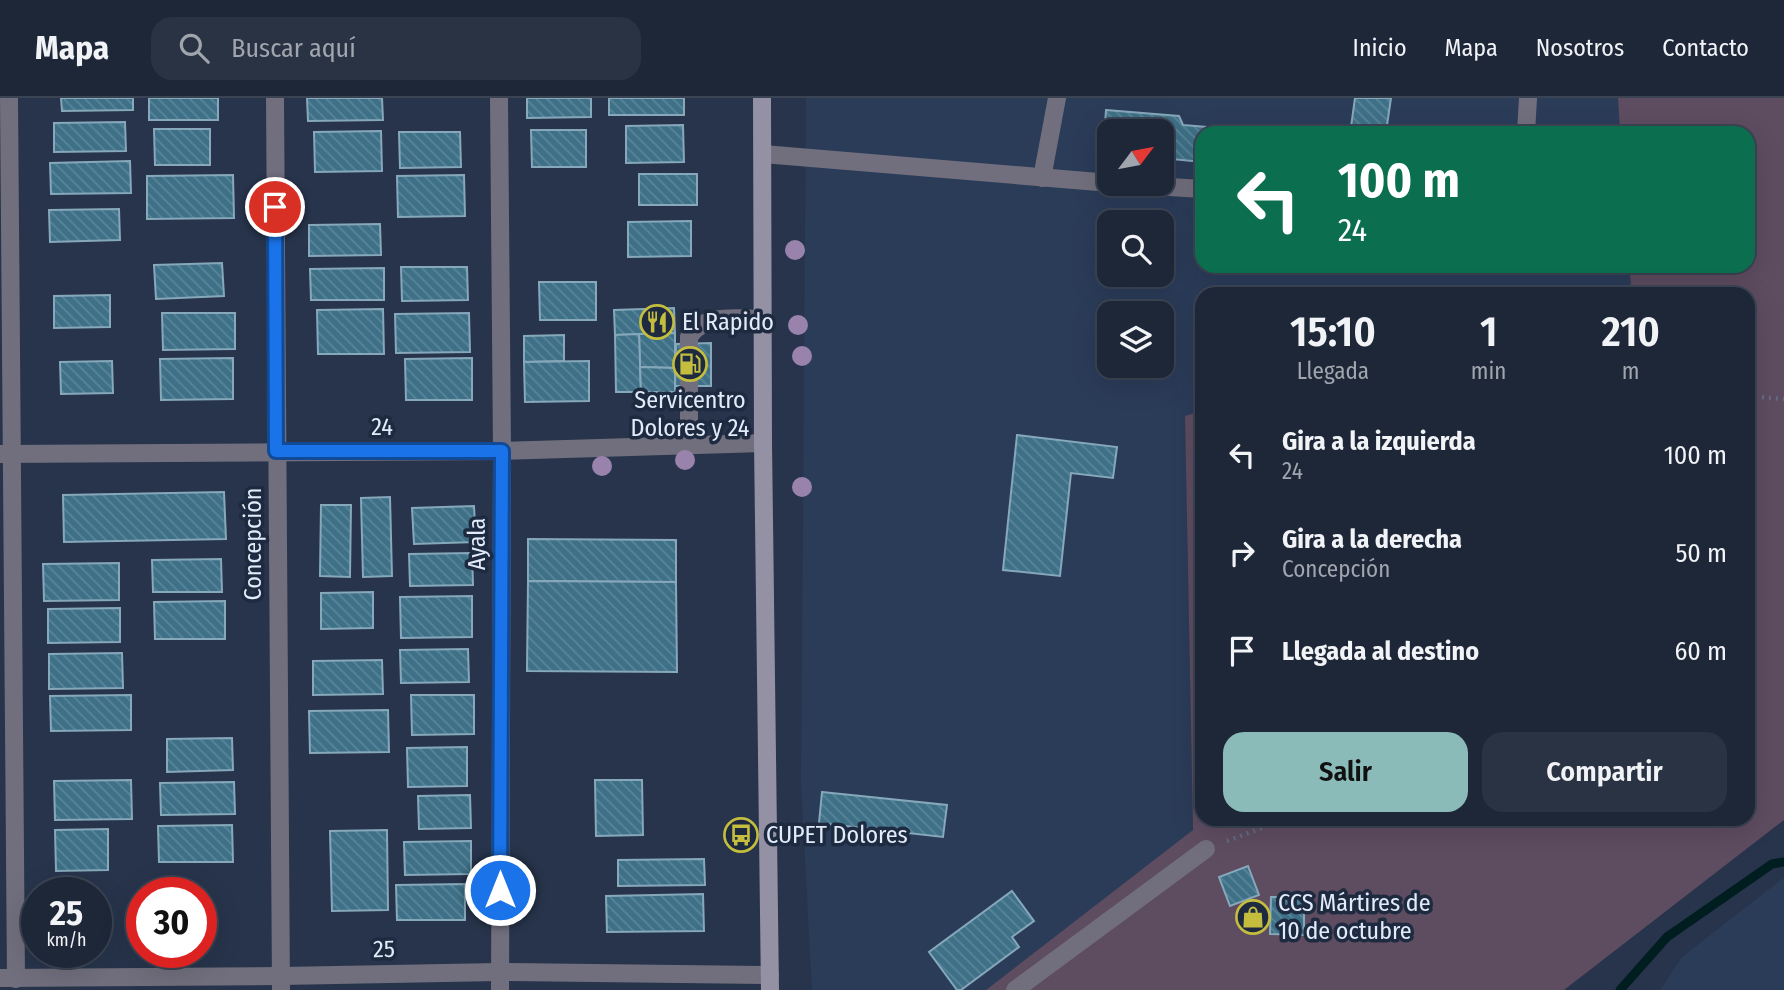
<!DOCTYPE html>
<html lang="es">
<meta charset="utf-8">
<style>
body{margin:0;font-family:"Fira Sans Condensed",sans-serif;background:#2a3343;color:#f1f3f6;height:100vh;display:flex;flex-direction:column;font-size:26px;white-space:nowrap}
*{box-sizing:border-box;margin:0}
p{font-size:23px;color:#a0a5ae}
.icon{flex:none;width:38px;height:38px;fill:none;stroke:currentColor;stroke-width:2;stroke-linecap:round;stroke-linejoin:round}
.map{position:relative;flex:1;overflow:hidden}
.side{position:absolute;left:1195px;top:189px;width:560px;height:539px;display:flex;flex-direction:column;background:#1d2738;border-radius:21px;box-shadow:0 7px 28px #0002,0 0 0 2px #3b4453}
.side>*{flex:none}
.guide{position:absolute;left:1195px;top:28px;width:560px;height:147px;border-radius:21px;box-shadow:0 7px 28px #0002,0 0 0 2px #3b4453;background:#0b6e4f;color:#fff;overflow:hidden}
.needle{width:46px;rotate:58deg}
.controls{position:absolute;left:1097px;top:21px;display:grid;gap:14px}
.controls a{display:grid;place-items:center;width:77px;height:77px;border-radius:14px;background:#1d2738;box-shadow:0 7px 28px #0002,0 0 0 2px #3b4453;font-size:35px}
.speed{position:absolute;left:21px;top:779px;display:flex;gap:14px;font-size:35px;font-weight:700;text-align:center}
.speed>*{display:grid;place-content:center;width:91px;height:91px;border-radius:50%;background:#1d2738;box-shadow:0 7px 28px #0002,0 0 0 2px #3b4453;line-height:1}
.speed small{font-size:18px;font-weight:400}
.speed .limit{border:10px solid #d22;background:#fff;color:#111}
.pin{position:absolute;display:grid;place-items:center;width:60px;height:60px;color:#fff;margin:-30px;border:4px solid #fff;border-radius:50%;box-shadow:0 2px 7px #0007}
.me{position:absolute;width:77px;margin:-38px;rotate:0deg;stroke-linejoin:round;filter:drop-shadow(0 0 5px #0008)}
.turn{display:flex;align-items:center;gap:24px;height:147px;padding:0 28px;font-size:32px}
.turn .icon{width:91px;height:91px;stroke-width:2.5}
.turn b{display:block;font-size:49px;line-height:60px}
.eta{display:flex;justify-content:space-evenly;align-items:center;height:119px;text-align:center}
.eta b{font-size:42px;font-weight:600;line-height:49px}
.button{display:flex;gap:14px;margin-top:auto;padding:14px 28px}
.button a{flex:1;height:80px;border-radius:21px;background:#8bbbb9;color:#111;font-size:28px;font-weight:600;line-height:80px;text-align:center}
.button a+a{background:#2a3343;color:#f1f3f6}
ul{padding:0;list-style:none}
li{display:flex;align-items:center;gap:21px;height:98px;padding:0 28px}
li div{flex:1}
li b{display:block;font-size:26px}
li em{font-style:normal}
header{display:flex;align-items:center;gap:42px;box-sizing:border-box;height:98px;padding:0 35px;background:#1d2738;border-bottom:2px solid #3b4453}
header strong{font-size:33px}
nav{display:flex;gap:38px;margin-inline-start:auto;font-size:24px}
.search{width:490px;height:63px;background:#2a3343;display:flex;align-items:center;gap:18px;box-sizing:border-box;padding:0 24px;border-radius:21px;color:#a0a5ae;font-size:26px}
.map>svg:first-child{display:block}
</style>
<header>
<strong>Mapa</strong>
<div class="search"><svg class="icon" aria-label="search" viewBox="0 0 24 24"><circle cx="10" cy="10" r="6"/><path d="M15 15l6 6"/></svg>Buscar aquí</div>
<nav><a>Inicio</a><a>Mapa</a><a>Nosotros</a><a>Contacto</a></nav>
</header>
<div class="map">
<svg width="1784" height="892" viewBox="0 0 1784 892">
<defs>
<pattern id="building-back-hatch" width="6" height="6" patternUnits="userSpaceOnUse" patternTransform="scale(1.75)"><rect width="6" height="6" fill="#3e7087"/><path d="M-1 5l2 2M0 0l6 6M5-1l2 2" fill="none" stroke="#5a8599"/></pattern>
</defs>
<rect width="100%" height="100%" fill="#27344b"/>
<!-- built -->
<g fill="#2b3c59" fill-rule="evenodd">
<path d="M806 0H1618L1620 35H1202V168H1630L1631 196H1202V313L1185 319 1193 733 986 892H812L801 686ZM1110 33H1162V86H1110ZM1110 124H1162V177H1110ZM1110 215H1162V268H1110Z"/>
<path d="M1782 781H1784V892H1660L1682 859Z"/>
</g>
<!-- grass -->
<path fill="#5e4c60" d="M1618 0H1784V722L1564 892H986L1193 732 1185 318 1202 313V721H1748V196H1631L1630 168H1748V35H1620Z"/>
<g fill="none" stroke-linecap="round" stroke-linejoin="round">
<!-- stream -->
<path stroke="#001e20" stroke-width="9" d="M1620 892 1667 839 1772 766 1784 764"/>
</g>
<!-- building -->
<g fill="url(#building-back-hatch)" stroke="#86a8ba" stroke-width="2">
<path d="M61 0H133V12L62 13Z"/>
<rect x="149" y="0" width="69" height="22"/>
<path d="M307 0H382L383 22 308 23Z"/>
<path d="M527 0H591V19L527 20Z"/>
<rect x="609" y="0" width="75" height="17"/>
<path d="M1355 0H1391L1386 34 1351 29Z"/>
<path d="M1106 12 1179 18 1183 27 1243 32 1242 35H1202V64L1162 60V33H1110V56H1103Z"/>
<path d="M125 24 126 53 54 54V25Z"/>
<path d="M683 27 684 64 626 65V28Z"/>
<path d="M154 31H210V67H155Z"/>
<path d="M531 32H586V69H532Z"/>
<path d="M381 33 382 73 315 74 314 34Z"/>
<path d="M399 34H460L461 69 400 70Z"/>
<path d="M130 63 131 95 51 96 50 65Z"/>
<rect x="639" y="76" width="58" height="31"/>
<path d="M233 77 234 120 147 121V78Z"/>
<path d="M464 77 465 118 398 119 397 78Z"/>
<path d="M119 111 120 142 50 144 49 112Z"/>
<path d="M691 123V158L628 159V124Z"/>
<path d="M380 126 381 157 309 158V127Z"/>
<path d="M222 165 224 198 156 201 154 167Z"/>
<path d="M401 169H467L468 202 402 203Z"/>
<path d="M384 170V202H311L310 171Z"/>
<path d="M539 184H596V222H540Z"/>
<path d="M110 197V229L54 230V198Z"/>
<path d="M674 210 675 235 615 237 614 212Z"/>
<path d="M383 211 384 256H318L317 212Z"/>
<path d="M162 215H235V251L163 252Z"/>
<path d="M469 215 470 254 396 255 395 216Z"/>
<path d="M675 235V270L640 269 639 236Z"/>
<path d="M639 236 641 294H616L615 237Z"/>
<path d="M564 237V263L524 264V238Z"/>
<path d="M711 245V288H675L676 246Z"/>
<path d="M233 260V301L161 302 160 261Z"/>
<path d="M472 260V302H406L405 261Z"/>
<path d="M112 263 113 295 61 296 60 264Z"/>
<path d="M589 263V303L525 304 524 264Z"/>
<path d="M640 269 675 270V294H641Z"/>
<path d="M1017 337 1117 349 1113 380 1071 375 1060 478 1003 472Z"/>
<path d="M224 394 226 441 64 444 63 397Z"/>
<path d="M390 399 392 478 363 479 361 400Z"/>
<path d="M321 407H351L350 479 320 478Z"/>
<path d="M474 408 476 444 414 446 412 410Z"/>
<path d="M528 441 676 442V484L528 483Z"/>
<path d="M472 455 473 487 410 488 409 456Z"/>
<path d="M221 461 222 494H153L152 462Z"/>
<path d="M119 465V502L44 503 43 466Z"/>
<path d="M528 483 676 484 677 574 527 573Z"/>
<path d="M373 494V530L321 531V495Z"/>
<path d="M472 498V539L401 540 400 499Z"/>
<path d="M225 503V541H155L154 504Z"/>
<path d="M120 510V544L48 545V511Z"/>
<path d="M468 551 469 584 401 585 400 552Z"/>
<path d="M122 555 123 590 49 591V556Z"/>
<path d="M382 562 383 596 313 597V563Z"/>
<path d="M131 597V632L51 633 50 598Z"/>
<path d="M411 597H474V636L412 637Z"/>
<path d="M388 612 389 654 310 655 309 613Z"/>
<path d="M232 640 233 672 167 674V641Z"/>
<path d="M467 649V688L408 689 407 650Z"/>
<path d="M131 682 132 721 55 722 54 683Z"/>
<path d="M595 682H642L643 737 596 738Z"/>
<path d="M234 684 235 716 161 717 160 685Z"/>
<path d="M822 694 947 707 943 739 819 725Z"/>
<path d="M470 697 471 730 419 731 418 698Z"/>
<path d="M232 727 233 764H159L158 728Z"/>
<path d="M108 731V772L56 773 55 732Z"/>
<path d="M387 732 388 812 332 813 330 733Z"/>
<path d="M471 743V776L405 777 404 744Z"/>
<path d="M704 761 705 787 618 788V762Z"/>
<path d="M1248 768 1259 797 1230 808 1219 779Z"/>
<path d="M465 786V822H397L396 787Z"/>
<path d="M1012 793 1034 823 1012 839 1019 849 961 892H957L929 854Z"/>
<path d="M703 796 704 833 607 834 606 798Z"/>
<path d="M1271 799H1304V837L1270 836Z"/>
</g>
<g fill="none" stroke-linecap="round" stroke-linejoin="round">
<!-- path -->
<g stroke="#616c81" stroke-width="4.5" stroke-dasharray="2 5" stroke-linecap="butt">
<path d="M1748 298 1784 301"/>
<path d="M1227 743 1286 721"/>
</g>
<!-- service -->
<g stroke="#716f7d" stroke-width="18">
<path d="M1526 35 1528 0"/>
<path d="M763 56 1110 85"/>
<path d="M1042 80 1057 0"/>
<path d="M1122 86 1202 91"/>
<path d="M689 346V239C705 214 737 221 763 221"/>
<path d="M1015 892 1206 751"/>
</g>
<!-- minor -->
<g stroke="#716f7d" stroke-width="18">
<path d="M9 0 16 881"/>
<path d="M275 0 281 892"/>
<path d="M499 0 502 353 500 892"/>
<path d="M0 356 502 353 763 345"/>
<path d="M0 880 281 878 499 874 770 877"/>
</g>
<!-- secondary -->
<path stroke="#9491a5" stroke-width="18" d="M762 0 763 345 770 892"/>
</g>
<!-- trees -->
<g fill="#9983ac">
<circle cx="795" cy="152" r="10"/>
<circle cx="798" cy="227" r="10"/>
<circle cx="802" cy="258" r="10"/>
<circle cx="685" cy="362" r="10"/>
<circle cx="602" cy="368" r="10"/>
<circle cx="802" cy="389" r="10"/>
</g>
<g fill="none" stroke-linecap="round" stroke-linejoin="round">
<!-- route casing -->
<g stroke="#114b97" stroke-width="18">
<path id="route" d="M275 109 276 353H502L500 792"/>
</g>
<!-- route -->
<use href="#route" stroke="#1a73e8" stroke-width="12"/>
</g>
<!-- icons -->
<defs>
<g id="restaurant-ring" transform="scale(1.75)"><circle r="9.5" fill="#1d2a40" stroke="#c4bd3e" stroke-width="1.5"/><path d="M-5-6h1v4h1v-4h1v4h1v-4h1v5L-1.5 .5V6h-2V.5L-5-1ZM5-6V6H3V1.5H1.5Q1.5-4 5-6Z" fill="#c4bd3e"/></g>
<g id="fuel-ring" transform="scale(1.75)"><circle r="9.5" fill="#1d2a40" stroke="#c4bd3e" stroke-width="1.5"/><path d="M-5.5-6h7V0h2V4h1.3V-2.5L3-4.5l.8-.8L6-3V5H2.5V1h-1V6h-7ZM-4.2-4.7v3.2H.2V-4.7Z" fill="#c4bd3e"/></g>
<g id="bus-ring" transform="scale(1.75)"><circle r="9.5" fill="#1d2a40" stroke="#c4bd3e" stroke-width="1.5"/><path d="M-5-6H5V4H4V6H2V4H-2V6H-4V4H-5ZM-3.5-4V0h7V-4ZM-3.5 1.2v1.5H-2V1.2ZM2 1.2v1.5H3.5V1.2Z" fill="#c4bd3e"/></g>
<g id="shop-ring" transform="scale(1.75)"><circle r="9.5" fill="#1d2a40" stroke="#c4bd3e" stroke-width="1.5"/><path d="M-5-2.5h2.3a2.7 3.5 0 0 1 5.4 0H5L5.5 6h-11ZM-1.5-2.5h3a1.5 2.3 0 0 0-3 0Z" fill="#c4bd3e"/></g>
</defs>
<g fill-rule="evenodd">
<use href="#restaurant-ring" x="657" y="224"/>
<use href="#fuel-ring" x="690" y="266"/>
<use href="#bus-ring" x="741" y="737"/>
<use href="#shop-ring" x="1253" y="819"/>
</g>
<g text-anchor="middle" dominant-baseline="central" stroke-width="7" stroke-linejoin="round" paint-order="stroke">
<!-- poi labels -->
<g font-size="24" fill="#e2ebfa" stroke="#1d2a40" text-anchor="start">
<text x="682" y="224">El Rapido</text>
<text x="690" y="302" text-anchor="middle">Servicentro<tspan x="690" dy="28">Dolores y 24</tspan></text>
<text x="766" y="737">CUPET Dolores</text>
<text x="1278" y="805">CCS Mártires de<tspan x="1278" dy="28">10 de octubre</tspan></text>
</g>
<!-- street labels -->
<g font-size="24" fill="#e2ebfa" stroke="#1d2a40">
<text x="382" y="329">24</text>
<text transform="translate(253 446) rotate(-90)">Concepción</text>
<text transform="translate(477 446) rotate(-90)">Ayala</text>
<text transform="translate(384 851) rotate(-1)">25</text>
</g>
</g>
</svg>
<div class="controls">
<a><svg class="needle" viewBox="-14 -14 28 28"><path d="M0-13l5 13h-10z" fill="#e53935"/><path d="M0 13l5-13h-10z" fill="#a0a5ae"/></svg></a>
<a><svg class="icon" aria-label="search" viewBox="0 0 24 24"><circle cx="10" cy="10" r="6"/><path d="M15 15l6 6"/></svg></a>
<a><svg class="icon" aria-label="layers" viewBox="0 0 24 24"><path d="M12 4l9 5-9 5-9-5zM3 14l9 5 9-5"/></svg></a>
</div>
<div class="speed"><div>25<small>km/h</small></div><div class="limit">30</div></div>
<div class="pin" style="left:275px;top:109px;background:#d93025"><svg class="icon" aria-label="arrive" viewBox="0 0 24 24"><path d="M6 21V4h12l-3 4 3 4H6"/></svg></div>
<svg class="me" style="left:500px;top:792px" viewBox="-20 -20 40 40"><circle r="17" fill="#1a73e8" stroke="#fff" stroke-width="3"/><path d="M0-11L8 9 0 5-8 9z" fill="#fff"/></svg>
<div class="guide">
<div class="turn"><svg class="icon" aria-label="left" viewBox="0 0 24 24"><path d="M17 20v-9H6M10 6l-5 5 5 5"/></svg><div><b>100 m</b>24</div></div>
</div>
<section class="side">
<div class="eta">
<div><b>15:10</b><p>Llegada</p></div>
<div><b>1</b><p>min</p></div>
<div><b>210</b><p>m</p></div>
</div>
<ul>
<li><svg class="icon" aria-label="left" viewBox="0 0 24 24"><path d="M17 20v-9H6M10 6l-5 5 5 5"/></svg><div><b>Gira a la izquierda</b><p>24</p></div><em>100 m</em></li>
<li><svg class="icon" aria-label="right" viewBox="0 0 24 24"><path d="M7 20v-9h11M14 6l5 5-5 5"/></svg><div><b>Gira a la derecha</b><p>Concepción</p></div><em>50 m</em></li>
<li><svg class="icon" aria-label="arrive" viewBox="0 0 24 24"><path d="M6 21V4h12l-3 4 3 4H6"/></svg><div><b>Llegada al destino</b></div><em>60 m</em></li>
</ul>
<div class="button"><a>Salir</a><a>Compartir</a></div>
</section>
</div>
